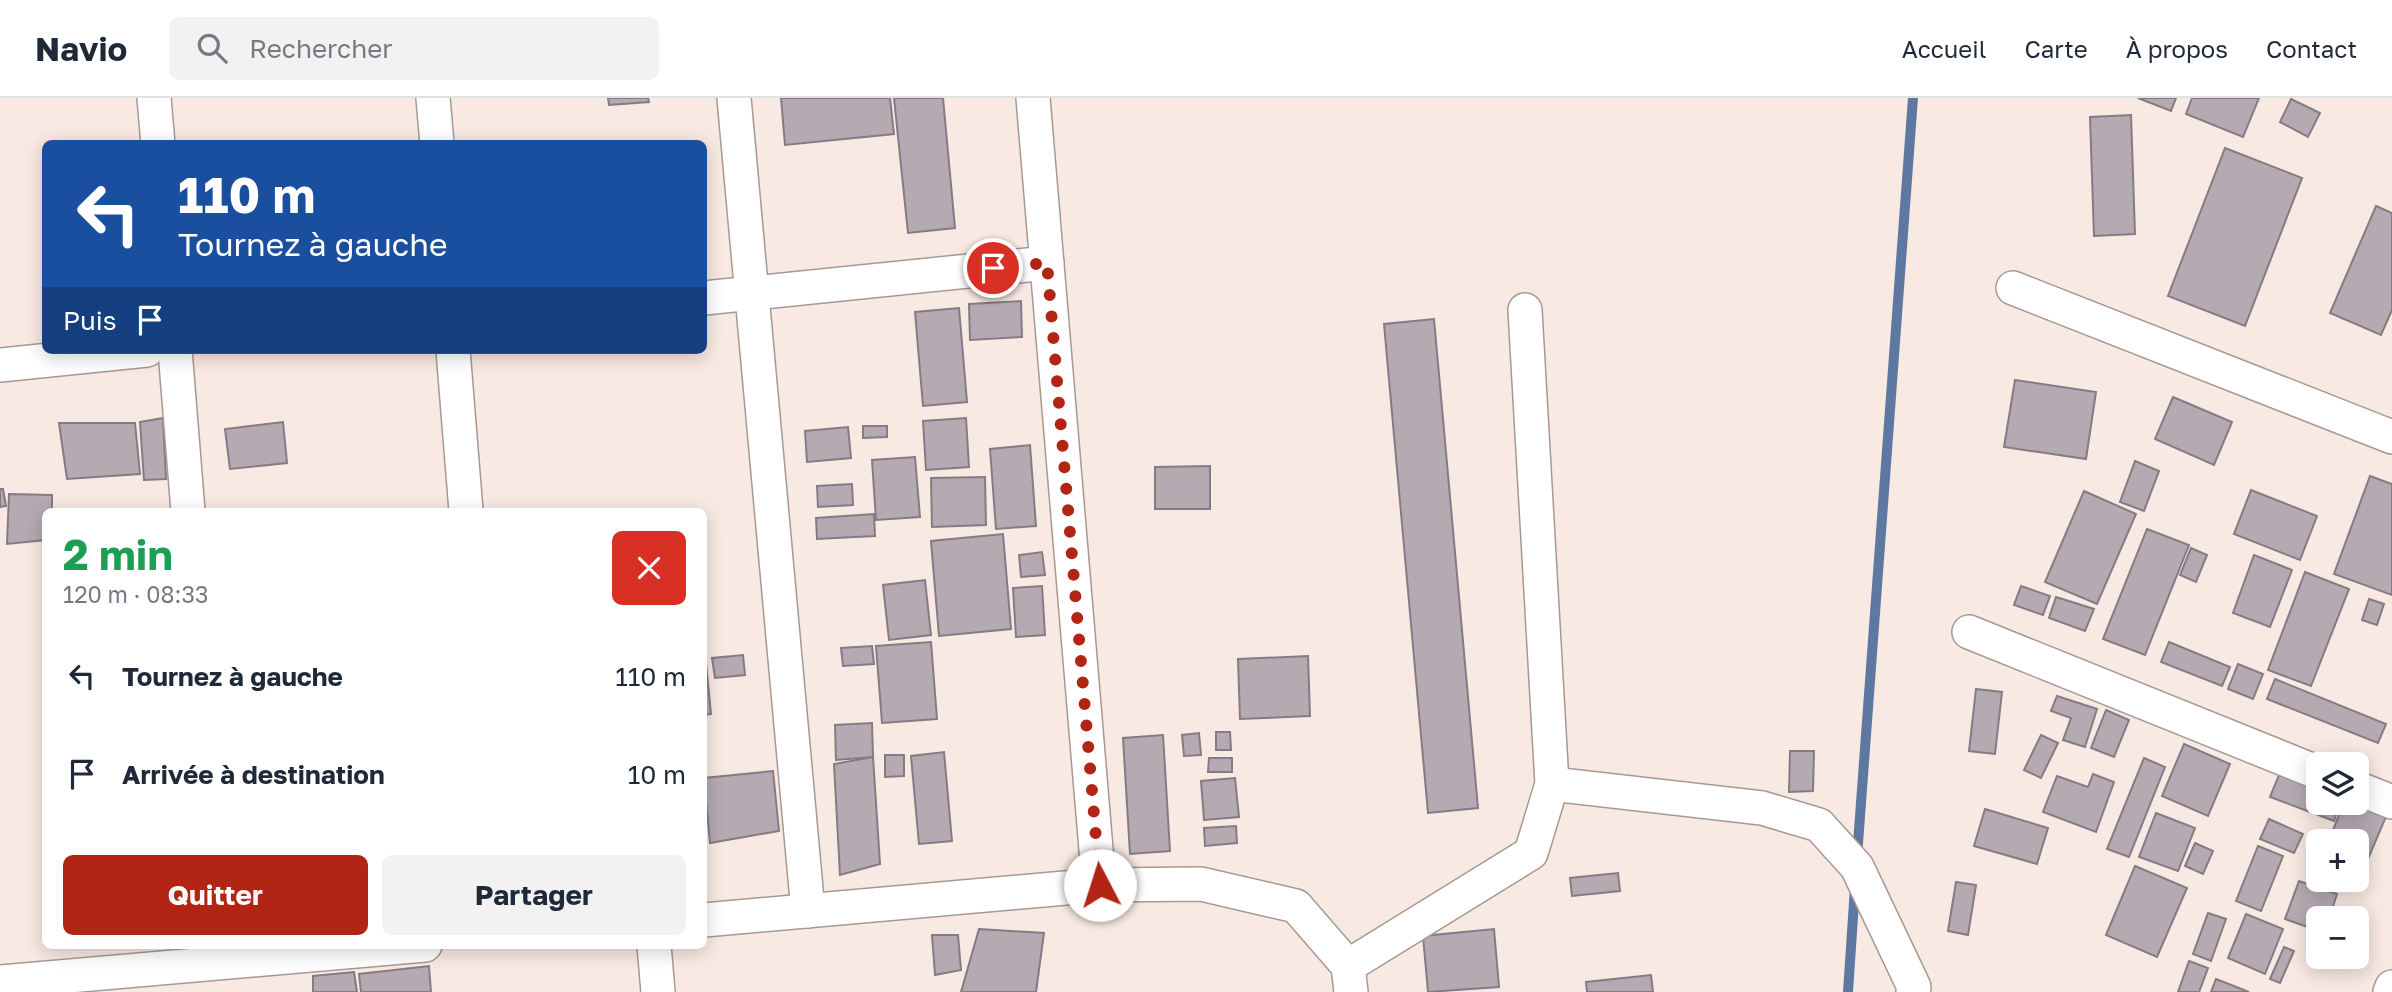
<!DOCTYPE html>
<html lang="fr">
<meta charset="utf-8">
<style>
body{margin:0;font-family:"Golos Text",sans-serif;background:#f2f2f3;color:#1f2937;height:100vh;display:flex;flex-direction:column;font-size:26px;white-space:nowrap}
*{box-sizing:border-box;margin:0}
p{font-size:23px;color:#747a83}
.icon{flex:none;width:38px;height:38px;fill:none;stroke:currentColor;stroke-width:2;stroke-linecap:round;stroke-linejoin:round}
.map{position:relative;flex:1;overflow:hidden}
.sheet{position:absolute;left:42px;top:410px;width:665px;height:441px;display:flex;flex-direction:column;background:#fff;border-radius:10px;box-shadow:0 4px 18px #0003}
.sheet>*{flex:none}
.top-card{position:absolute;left:42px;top:42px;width:665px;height:214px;border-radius:10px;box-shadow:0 4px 18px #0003;background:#1a4fa0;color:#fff;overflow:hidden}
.controls{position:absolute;left:2306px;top:654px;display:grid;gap:14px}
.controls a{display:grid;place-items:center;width:63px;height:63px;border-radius:10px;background:#fff;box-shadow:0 4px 18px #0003;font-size:35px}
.pin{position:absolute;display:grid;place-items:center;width:60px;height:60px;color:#fff;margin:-30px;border:4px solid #fff;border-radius:50%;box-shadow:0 2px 7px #0007}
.me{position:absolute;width:77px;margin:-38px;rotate:355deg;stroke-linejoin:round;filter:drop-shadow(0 0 5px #0008)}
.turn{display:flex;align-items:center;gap:24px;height:147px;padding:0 21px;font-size:32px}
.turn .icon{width:91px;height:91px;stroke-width:2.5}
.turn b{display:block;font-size:49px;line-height:60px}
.then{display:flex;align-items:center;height:66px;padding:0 21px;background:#0003;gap:14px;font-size:26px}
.round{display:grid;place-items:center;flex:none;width:74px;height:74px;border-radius:10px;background:#f2f2f3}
.headline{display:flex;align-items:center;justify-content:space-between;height:119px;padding:0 21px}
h1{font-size:42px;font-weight:700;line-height:52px;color:#1e9e55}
.button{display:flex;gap:14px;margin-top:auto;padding:14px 21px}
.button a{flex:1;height:80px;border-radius:10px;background:#b22413;color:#fff;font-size:28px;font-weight:700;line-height:80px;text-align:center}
.button a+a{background:#f2f2f3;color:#1f2937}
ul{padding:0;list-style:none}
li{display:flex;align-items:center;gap:21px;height:98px;padding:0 21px}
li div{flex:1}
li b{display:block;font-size:26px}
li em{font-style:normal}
header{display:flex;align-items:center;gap:42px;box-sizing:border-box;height:98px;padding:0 35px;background:#fff;border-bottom:2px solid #e0e1e3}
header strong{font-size:33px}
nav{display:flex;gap:38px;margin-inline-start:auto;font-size:24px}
.search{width:490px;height:63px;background:#f2f2f3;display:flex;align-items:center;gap:18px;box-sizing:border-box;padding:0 24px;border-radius:10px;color:#747a83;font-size:26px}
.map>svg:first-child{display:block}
</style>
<header>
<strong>Navio</strong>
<div class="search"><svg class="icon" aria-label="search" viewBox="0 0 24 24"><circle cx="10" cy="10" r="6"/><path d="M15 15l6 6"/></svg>Rechercher</div>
<nav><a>Accueil</a><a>Carte</a><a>À propos</a><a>Contact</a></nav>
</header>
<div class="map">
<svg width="2392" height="894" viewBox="0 0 2392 894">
<rect width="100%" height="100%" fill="#f8e9e2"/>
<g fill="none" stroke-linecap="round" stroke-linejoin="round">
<!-- stream -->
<g stroke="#5f78a2" stroke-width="10">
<path d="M1857 759 1913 0"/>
<path d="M1848 894 1855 789"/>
</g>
</g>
<!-- building -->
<g fill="#b5a9b2" stroke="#867b84" stroke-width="2">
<path d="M608 0H648L649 4 609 7Z"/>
<path d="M781 0H890L894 36 785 47Z"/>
<path d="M894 0H943L955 130 908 135Z"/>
<path d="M2138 0H2176L2171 13Z"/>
<path d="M2192 0H2259L2243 39 2186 16Z"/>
<path d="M2291 1 2320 15 2308 39 2280 24Z"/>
<path d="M2131 17 2135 136 2094 138 2090 19Z"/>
<path d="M2225 50 2302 80 2245 228 2168 198Z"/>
<path d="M2376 108 2392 115V212L2381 237 2330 215Z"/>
<path d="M1021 203 1022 239 970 242 969 206Z"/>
<path d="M959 210 967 304 923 308 915 214Z"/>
<path d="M1434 221 1478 710 1428 715 1384 226Z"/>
<path d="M2015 282 2096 294 2086 361 2004 349Z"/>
<path d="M2173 299 2232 324 2214 367 2155 341Z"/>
<path d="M163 320 166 381 144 382 140 324Z"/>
<path d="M966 320 969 369 926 372 923 323Z"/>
<path d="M283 324 287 365 230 371 225 331Z"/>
<path d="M59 325H135L140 376 67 381Z"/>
<path d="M863 328H887V339L863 340Z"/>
<path d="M848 329 851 360 807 364 805 333Z"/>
<path d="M1030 347 1036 428 996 431 990 351Z"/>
<path d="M915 359 920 419 876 422 872 362Z"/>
<path d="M2135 363 2159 373 2144 413 2120 404Z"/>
<path d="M1210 368V411H1155V369Z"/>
<path d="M2370 378 2392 386V497L2334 476Z"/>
<path d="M985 379 986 427 932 429 931 380Z"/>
<path d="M852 386 853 407 818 409 817 388Z"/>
<path d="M0 391H3L6 408 0 409Z"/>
<path d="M2251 392 2317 418 2300 462 2234 436Z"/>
<path d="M2084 393 2136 416 2097 506 2045 484Z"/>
<path d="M9 396 52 397V413H46V442L7 446Z"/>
<path d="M874 416 875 438 817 441 816 420Z"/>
<path d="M2147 431 2189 447 2145 557 2103 541Z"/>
<path d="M1003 436 1011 531 939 538 931 443Z"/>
<path d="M2191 450 2207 457 2196 484 2180 477Z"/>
<path d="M1042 454 1045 477 1021 479 1019 457Z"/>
<path d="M2254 457 2292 472 2270 529 2233 515Z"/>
<path d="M2305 474 2349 491 2311 588 2268 572Z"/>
<path d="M925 482 931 537 889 542 883 487Z"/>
<path d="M1042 488 1045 537 1016 539 1013 490Z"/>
<path d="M2021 488 2050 498 2043 517 2014 507Z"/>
<path d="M2056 499 2094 511 2085 533 2049 520Z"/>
<path d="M2369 501 2384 506 2377 527 2362 522Z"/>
<path d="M931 544 937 621 882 625 876 548Z"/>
<path d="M2169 544 2230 569 2222 588 2161 564Z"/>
<path d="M872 548 874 566 843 568 841 550Z"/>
<path d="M743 557 745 577 715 580 712 560Z"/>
<path d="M1308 558 1310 618 1240 621 1238 561Z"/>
<path d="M704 565H706L711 616 704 617Z"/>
<path d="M2238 566 2263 576 2253 601 2228 591Z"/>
<path d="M2275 581 2386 626 2378 645 2267 601Z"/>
<path d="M1976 591 2002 594 1995 656 1969 653Z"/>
<path d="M2057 598 2097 611 2085 649 2063 642 2071 620 2051 613Z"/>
<path d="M2106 612 2129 622 2114 659 2091 650Z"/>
<path d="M872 625 873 659 836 662 835 627Z"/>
<path d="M1216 634H1230L1231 652H1216Z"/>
<path d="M1199 635 1201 657 1184 658 1182 637Z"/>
<path d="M1163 637 1170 753 1130 756 1123 640Z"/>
<path d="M2041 637 2058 645 2041 680 2024 672Z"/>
<path d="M2184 646 2230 666 2208 718 2162 698Z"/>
<path d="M1790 653H1814L1813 693 1789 694Z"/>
<path d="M944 654 952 743 919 746 911 658Z"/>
<path d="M885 657H904V678L885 679Z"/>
<path d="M873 659 880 766 840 777 834 666Z"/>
<path d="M1209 660H1232V674H1208Z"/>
<path d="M2144 660 2165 669 2129 759 2107 751Z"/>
<path d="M773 673 779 733 710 745 704 680Z"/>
<path d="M2093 676 2114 684 2096 734 2043 714 2057 678 2088 689Z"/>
<path d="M2279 677 2319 692V705H2340L2334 723 2270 699Z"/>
<path d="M1235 680 1239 719 1204 722 1201 683Z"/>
<path d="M2344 705H2357L2388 714 2365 768 2357 765V744H2328Z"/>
<path d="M1985 711 2048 730 2037 766 1974 748Z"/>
<path d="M2156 715 2195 730 2178 773 2139 759Z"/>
<path d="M2269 721 2303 736 2294 755 2260 741Z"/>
<path d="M1236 728 1237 745 1205 748 1204 730Z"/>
<path d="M2195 745 2213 753 2203 776 2185 768Z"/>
<path d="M2258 748 2283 758 2261 813 2236 803Z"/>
<path d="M2135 768 2187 790 2157 859 2106 837Z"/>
<path d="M2357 770 2368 774 2363 786 2352 782H2357Z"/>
<path d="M1618 775 1620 793 1572 798 1570 780Z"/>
<path d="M2299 783 2337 796 2329 821H2319V833L2285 821Z"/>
<path d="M1956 784 1976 787 1968 837 1948 833Z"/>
<path d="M2208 815 2226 821 2211 863 2193 856Z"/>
<path d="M2246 816 2283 831 2265 876 2228 860Z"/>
<path d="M979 831 1044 835 1036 894H961Z"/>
<path d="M1494 831 1499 889 1428 894 1423 838Z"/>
<path d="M932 837H958L961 872 935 877Z"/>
<path d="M2284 849 2294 853 2280 885 2270 881Z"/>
<path d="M2189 863 2208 870 2199 894H2178Z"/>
<path d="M429 868 431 894H361L359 876Z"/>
<path d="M354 874 357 894H313V878Z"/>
<path d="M1651 877 1653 894H1587L1586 884Z"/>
<path d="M2216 881 2249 894H2211Z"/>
</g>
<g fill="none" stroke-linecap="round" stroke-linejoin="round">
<!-- street casing -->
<g stroke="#a79992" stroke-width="36">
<g id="street">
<path d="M154 0 158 46"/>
<path d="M433 0 437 46"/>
<path d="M734 0 808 813"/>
<path d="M1033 0 1099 787 1201 786 1296 808 1348 868 1351 894"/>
<path d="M2013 190 2392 339"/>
<path d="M704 200 1047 165"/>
<path d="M175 252 188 413"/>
<path d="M453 252 466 413"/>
<path d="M0 267 147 252"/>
<path d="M1969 534 2319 675"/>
<path d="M1552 686 1762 710 1819 727 1857 769 1914 889 1913 894"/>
<path d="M2357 690 2392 704"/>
<path d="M704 822 1099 787"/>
<path d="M654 847 658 894"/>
<path d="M1348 868 1531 755 1552 686 1525 212"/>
<path d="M0 884 425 847"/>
<path d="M2390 894 2392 889"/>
</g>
</g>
<!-- street -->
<use href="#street" stroke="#fff" stroke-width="33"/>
</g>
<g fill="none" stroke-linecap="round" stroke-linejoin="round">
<!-- route -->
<path stroke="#b22413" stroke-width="12" stroke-dasharray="0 21.6" d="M993 170 1047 165 1100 787"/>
</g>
</svg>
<div class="controls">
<a><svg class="icon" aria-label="layers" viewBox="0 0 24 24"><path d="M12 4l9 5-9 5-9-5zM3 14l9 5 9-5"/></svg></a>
<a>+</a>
<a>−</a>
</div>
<div class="pin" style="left:993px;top:170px;background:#d93025"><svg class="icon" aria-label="arrive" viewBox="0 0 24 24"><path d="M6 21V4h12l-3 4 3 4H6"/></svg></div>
<svg class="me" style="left:1100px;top:787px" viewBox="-20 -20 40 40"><circle r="19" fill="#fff"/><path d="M0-13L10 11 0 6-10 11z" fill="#b22413"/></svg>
<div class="top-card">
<div class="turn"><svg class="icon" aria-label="left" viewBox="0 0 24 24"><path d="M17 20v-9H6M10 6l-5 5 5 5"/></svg><div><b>110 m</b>Tournez à gauche</div></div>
<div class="then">Puis<svg class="icon" aria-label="arrive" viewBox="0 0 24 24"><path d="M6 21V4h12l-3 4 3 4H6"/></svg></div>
</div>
<section class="sheet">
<div class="headline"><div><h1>2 min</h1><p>120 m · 08:33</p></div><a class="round" style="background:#d93025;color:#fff"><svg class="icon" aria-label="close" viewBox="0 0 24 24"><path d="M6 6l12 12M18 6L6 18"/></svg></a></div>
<ul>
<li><svg class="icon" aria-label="left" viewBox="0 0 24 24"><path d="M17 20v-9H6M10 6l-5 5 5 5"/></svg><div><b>Tournez à gauche</b></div><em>110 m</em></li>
<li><svg class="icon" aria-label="arrive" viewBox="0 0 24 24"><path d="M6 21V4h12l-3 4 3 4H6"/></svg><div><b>Arrivée à destination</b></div><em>10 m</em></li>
</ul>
<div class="button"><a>Quitter</a><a>Partager</a></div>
</section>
</div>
